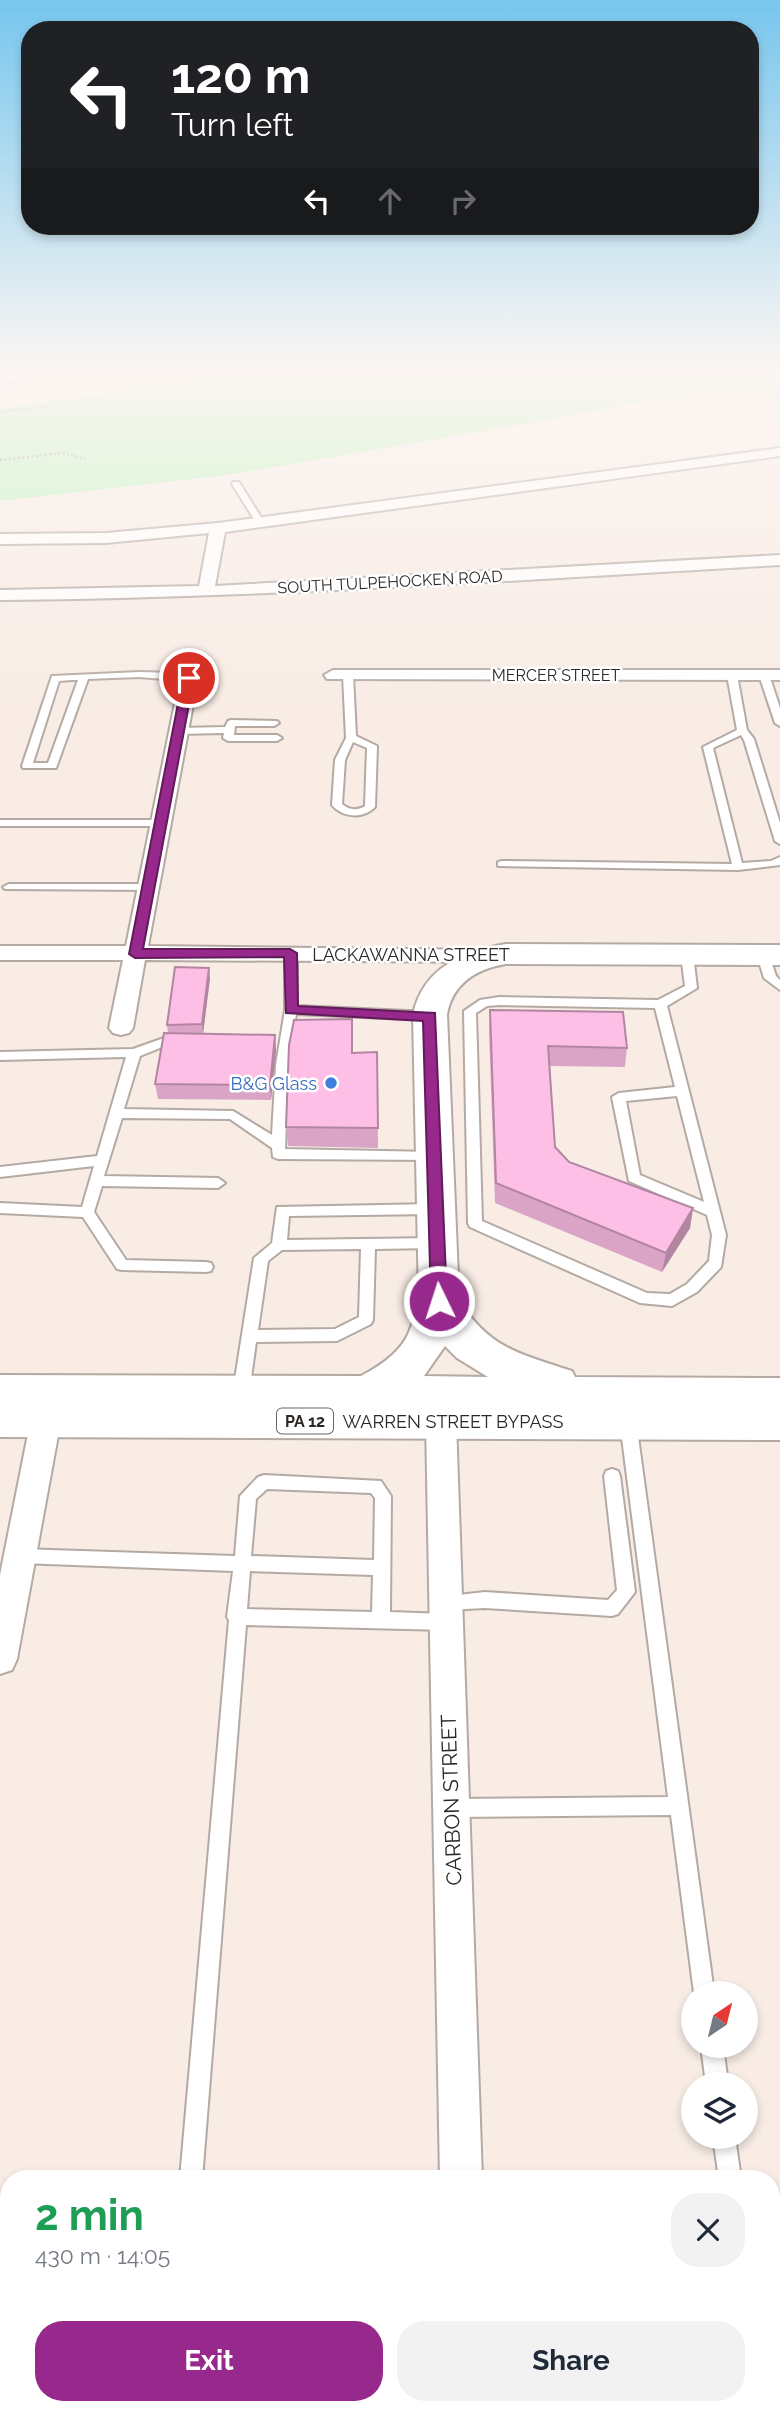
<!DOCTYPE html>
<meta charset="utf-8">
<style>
body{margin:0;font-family:Raleway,sans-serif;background:#f2f2f3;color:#1f2937;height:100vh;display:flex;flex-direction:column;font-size:26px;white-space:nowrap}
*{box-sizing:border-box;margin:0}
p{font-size:23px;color:#747a83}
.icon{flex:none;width:38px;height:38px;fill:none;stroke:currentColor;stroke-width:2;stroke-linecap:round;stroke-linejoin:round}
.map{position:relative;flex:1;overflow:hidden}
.sheet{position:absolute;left:0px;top:2170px;width:780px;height:245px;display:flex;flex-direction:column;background:#fff;border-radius:28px 28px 0 0;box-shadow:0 4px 10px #0003}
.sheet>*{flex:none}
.hud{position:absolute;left:21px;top:21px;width:738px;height:214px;border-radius:28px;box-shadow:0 4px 10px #0003;background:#202124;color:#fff;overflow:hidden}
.needle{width:46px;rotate:35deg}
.buttons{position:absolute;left:681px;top:1981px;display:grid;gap:14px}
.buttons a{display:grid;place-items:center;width:77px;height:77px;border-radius:50%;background:#fff;box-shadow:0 4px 10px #0003;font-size:35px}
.pin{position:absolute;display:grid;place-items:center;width:60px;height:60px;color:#fff;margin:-30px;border:4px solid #fff;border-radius:50%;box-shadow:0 2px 7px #0007}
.me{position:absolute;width:77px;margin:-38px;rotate:356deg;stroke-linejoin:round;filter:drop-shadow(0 0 5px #0008)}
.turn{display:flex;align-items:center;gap:24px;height:147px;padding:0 35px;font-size:32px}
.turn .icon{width:91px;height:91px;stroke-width:2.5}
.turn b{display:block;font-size:49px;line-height:60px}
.lanes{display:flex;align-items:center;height:66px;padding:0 35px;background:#0003;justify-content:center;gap:35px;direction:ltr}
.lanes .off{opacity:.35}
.round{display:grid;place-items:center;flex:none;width:74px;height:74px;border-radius:28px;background:#f2f2f3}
.summary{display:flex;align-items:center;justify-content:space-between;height:119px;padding:0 35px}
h1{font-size:42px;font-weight:700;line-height:52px;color:#1e9e55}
.cta{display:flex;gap:14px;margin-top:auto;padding:14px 35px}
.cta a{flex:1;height:80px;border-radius:28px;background:#96298b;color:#fff;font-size:28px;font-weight:700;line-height:80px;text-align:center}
.cta a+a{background:#f2f2f3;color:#1f2937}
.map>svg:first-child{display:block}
</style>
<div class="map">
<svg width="780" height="2415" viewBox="0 0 780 2415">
<rect width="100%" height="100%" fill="#f8ece5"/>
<!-- green -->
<path fill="#b7f4b7" d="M259 372H780V402L761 392 724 385 554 419 227 475 0 501V409Z"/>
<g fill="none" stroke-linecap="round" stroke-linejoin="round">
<!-- lane casing -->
<g stroke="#b4aaa3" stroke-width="4">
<g id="lane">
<path d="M233 482H239L264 522 263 524H257L232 484Z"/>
<path d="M139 672 173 673 194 678 189 681 139 677 88 679 56 768H23L22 766 52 676ZM72 680H78L48 763H33L59 681Z"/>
<path d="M348 672 353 675 356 736 377 746 375 807C363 819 343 818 332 805L335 760 346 738 343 675ZM353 742 367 748 365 806C357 811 349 810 342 804L345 760Z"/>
<path d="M732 672 737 675 747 730 754 739 780 823V844L775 841 744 740 741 735 713 748 742 863 771 861 780 857V865L738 870 498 866V862L502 861 732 864 703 747 737 730 727 675Z"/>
<path d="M764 672 769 675 780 708V726L775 723 759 675Z"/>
<path d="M231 720 277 721 279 723 274 726H235L234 735H277L282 738 277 741H228L223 738 224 733 179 734 174 731 179 728 225 727 228 721Z"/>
<path d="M0 820H161L166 823 161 826H0Z"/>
<path d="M9 884H149L155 887 149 890 5 889 3 887Z"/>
<path d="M291 949 297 953V1006L430 1012 436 1016 430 1020 296 1014 288 1065 285 1149 432 1152 437 1154 439 1157 437 1160 278 1159 273 1157 272 1148 230 1119 122 1118 104 1176 218 1178 225 1183 218 1188 102 1186 94 1212 126 1260 206 1262 211 1263 213 1267 211 1271 206 1272 122 1270 117 1269 83 1217 0 1213V1203L82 1207 94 1166 0 1177V1167L97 1156 126 1057 0 1060V1052L133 1049 164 1038H183L185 1041 183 1044 165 1046 140 1056 124 1109 233 1111 272 1135 276 1065 285 1010V953Z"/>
<path d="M687 951 693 955 697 988 667 1006 726 1235 721 1267 697 1292 672 1306 640 1303 470 1227 468 1223 464 1011 480 1000 499 997 658 1000 685 986 681 955ZM499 1005 655 1008 675 1087 619 1093 612 1097 629 1181 707 1215 712 1235 709 1261 687 1284 670 1294 647 1293 482 1221 476 1013 487 1006ZM677 1096 704 1202 640 1175 626 1101Z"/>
<path d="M763 951 769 955 776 976 780 980V990L764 978 757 955Z"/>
<path d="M434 1204 441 1209 434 1214 289 1216 287 1240 435 1238 440 1239 442 1243 440 1247 435 1248 375 1249 373 1320 371 1324 337 1341 256 1342 249 1392 247 1396 241 1398 235 1396 233 1392 254 1258 272 1243 277 1207ZM361 1249 359 1317 335 1329 258 1330 268 1261 282 1250Z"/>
<path d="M628 1416 634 1417 636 1422 714 1993H694L671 1815 453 1817 446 1815 443 1808 446 1801 453 1799 668 1797 620 1422 622 1417Z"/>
<path d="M612 1469 618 1471 620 1476 635 1592 618 1614 612 1616 485 1608 446 1610 440 1607 437 1602 440 1597 485 1592 608 1600 617 1590 604 1476 606 1471Z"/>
<path d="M264 1475 381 1481 391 1496 390 1612 446 1614 452 1616 455 1622 452 1628 446 1630 246 1625 202 2179H180L229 1620 227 1617 233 1571 20 1563 14 1561 12 1556 14 1551 20 1549 235 1556 240 1496 258 1477ZM267 1489 371 1493 375 1498 374 1560 251 1556 256 1499ZM250 1571 373 1575 372 1612 247 1609Z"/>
<path d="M701 2046H723L728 2084H706Z"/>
<path d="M713 2137H735L741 2179H719Z"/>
<path d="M772 2403 774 2415H750L749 2406H772Z"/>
<path d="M161 2406H185L184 2415H160Z"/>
</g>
</g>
<!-- street casing -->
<g stroke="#b4aaa3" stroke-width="4">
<g id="street">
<path d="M20 372H38L0 387V379Z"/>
<path d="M780 448V456L225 532 215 586 780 555V565C520 580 260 598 0 600V590L199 586 209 533 106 543 0 544V534L106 533 218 523Z"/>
<path d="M333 670H780V680L327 679 324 675Z"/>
<path d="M189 673 198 678 148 946 488 950 496 952 499 957 496 962 145 960 133 1028 129 1033 121 1035 113 1033 109 1028 123 960H0V946H126L180 678Z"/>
<path d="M46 1407 56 1410 61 1419 17 1659 12 1670 0 1674V1575L31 1419 36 1410Z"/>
<path d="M441 1409 451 1412 456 1421 482 2179H440L426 1421 431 1412Z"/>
<rect x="0" y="2319" width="9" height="44"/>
<rect x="772" y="2321" width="8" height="44"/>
<path d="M443 2406H489L490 2415H444Z"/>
</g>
</g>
<!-- primary casing -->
<g stroke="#b4aaa3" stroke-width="4">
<path id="primary" d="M506 944 780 945V965L506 964C476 969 453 983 447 1014L459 1301 453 1312 439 1316 425 1312 419 1301 413 1014C424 967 462 952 506 944Z"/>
</g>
<!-- highway casing -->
<g stroke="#b4aaa3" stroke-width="4">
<path id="highway" d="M439 1286 453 1290C485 1347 514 1352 572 1371L575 1377 780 1378V1440L0 1437V1375L361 1376C380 1366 401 1352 409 1332 415 1318 417 1303 425 1290ZM445 1346 457 1358 488 1377 424 1376Z"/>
</g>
<!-- path -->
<g stroke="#a39a95" stroke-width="2.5" stroke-dasharray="2 2.5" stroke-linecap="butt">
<path d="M0 412 49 406"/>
<path d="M0 460 64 453 85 459"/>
</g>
<!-- lane -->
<use href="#lane" fill="#fff" fill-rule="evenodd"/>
<!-- street -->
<use href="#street" fill="#fff" fill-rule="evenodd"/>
<!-- primary -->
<use href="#primary" fill="#fff" fill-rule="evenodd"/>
<!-- highway -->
<use href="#highway" fill="#fff" fill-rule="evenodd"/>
</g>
<!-- wall -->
<g fill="#daa4c6">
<path d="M210 978 203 1034 275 1035 276 1051 271 1100 158 1099 155 1084 168 1033 167 1025Z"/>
<path d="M490 1010 627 1048 625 1067 549 1066 555 1147 569 1162 693 1208 690 1228 662 1272 495 1203 489 1030Z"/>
<path d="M377 1052 378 1148 288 1146 286 1127 352 1053Z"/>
</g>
<!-- shaded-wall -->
<g fill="#b286a1">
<path d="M209 968 210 978 203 1034 202 1024Z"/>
<path d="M275 1035 276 1051 271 1100 270 1085Z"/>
<path d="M693 1208 690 1228 662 1272 666 1253Z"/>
</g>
<!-- building -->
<g fill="#febfe6" stroke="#b286a1" stroke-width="2">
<path d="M175 967 209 968 202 1024 167 1025Z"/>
<path d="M490 1010 623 1012 627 1048 548 1046 555 1147 569 1162 693 1208 666 1253 496 1183Z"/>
<path d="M352 1019V1053L377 1052 378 1128 286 1127 289 1045 294 1020Z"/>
<path d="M164 1033 275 1035 270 1085 155 1084Z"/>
</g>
<!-- sky -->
<linearGradient id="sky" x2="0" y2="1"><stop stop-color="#77c6ee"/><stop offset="0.52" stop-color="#fcf6f3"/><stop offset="1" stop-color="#fcf6f3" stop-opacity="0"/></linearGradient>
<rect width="780" height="710" fill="url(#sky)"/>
<!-- route -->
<path fill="#96298b" stroke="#621b5a" stroke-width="2" d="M189 675 194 678 143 949H290L297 953 298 1006 435 1013 447 1301 445 1306H433L431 1301 423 1021 286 1013 284 957 135 958 129 954 183 678Z"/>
<!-- markers -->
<circle fill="#3f7fe0" stroke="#fff" stroke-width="2.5" cx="331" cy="1083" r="7"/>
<g text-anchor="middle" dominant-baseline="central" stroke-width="5" stroke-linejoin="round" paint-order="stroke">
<!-- far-street labels -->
<g font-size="16" fill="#2c2825" stroke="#fff">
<text transform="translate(390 582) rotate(-3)">SOUTH TULPEHOCKEN ROAD</text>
<text x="556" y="675">MERCER STREET</text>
</g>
<!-- shield labels -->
<rect fill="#fff" stroke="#6b6866" stroke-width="2" x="277" y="1408.5" width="56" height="25" rx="5"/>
<g font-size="16" font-weight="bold" fill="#2c2825">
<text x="305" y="1421">PA 12</text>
</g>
<!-- street labels -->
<g font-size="18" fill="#2c2825" stroke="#fff">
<text x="411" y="954">LACKAWANNA STREET</text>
<text x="453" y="1421">WARREN STREET BYPASS</text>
</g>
<!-- shop labels -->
<g font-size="18" fill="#366cbe" stroke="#fff" text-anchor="end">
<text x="317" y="1083">B&amp;G Glass</text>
</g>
<!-- near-street labels -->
<g font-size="21" fill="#2c2825" stroke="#fff">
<text transform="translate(451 1800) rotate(-92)">CARBON STREET</text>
</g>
</g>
</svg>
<div class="buttons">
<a><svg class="needle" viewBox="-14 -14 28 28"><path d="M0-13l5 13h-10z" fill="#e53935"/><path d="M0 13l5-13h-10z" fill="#747a83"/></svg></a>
<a><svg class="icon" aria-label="layers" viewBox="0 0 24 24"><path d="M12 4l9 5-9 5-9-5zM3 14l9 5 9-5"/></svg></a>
</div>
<div class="pin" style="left:189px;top:678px;background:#d93025"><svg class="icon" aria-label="arrive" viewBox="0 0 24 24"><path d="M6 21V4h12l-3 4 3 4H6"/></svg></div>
<svg class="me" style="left:439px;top:1301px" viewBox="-20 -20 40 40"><circle r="17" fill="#96298b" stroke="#fff" stroke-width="3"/><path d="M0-11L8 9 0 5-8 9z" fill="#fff"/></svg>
<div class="hud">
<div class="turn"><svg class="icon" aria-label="left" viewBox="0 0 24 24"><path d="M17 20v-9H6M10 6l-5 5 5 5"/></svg><div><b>120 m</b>Turn left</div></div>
<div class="lanes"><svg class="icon" aria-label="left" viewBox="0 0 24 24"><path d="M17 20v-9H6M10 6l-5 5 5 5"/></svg><svg class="icon off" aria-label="ahead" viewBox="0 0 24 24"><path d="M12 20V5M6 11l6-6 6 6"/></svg><svg class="icon off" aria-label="right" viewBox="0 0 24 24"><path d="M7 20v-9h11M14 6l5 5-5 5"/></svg></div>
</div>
<section class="sheet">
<div class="summary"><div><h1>2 min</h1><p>430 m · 14:05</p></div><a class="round"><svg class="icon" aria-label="close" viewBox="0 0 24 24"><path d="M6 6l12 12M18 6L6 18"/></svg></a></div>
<div class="cta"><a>Exit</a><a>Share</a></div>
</section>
</div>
